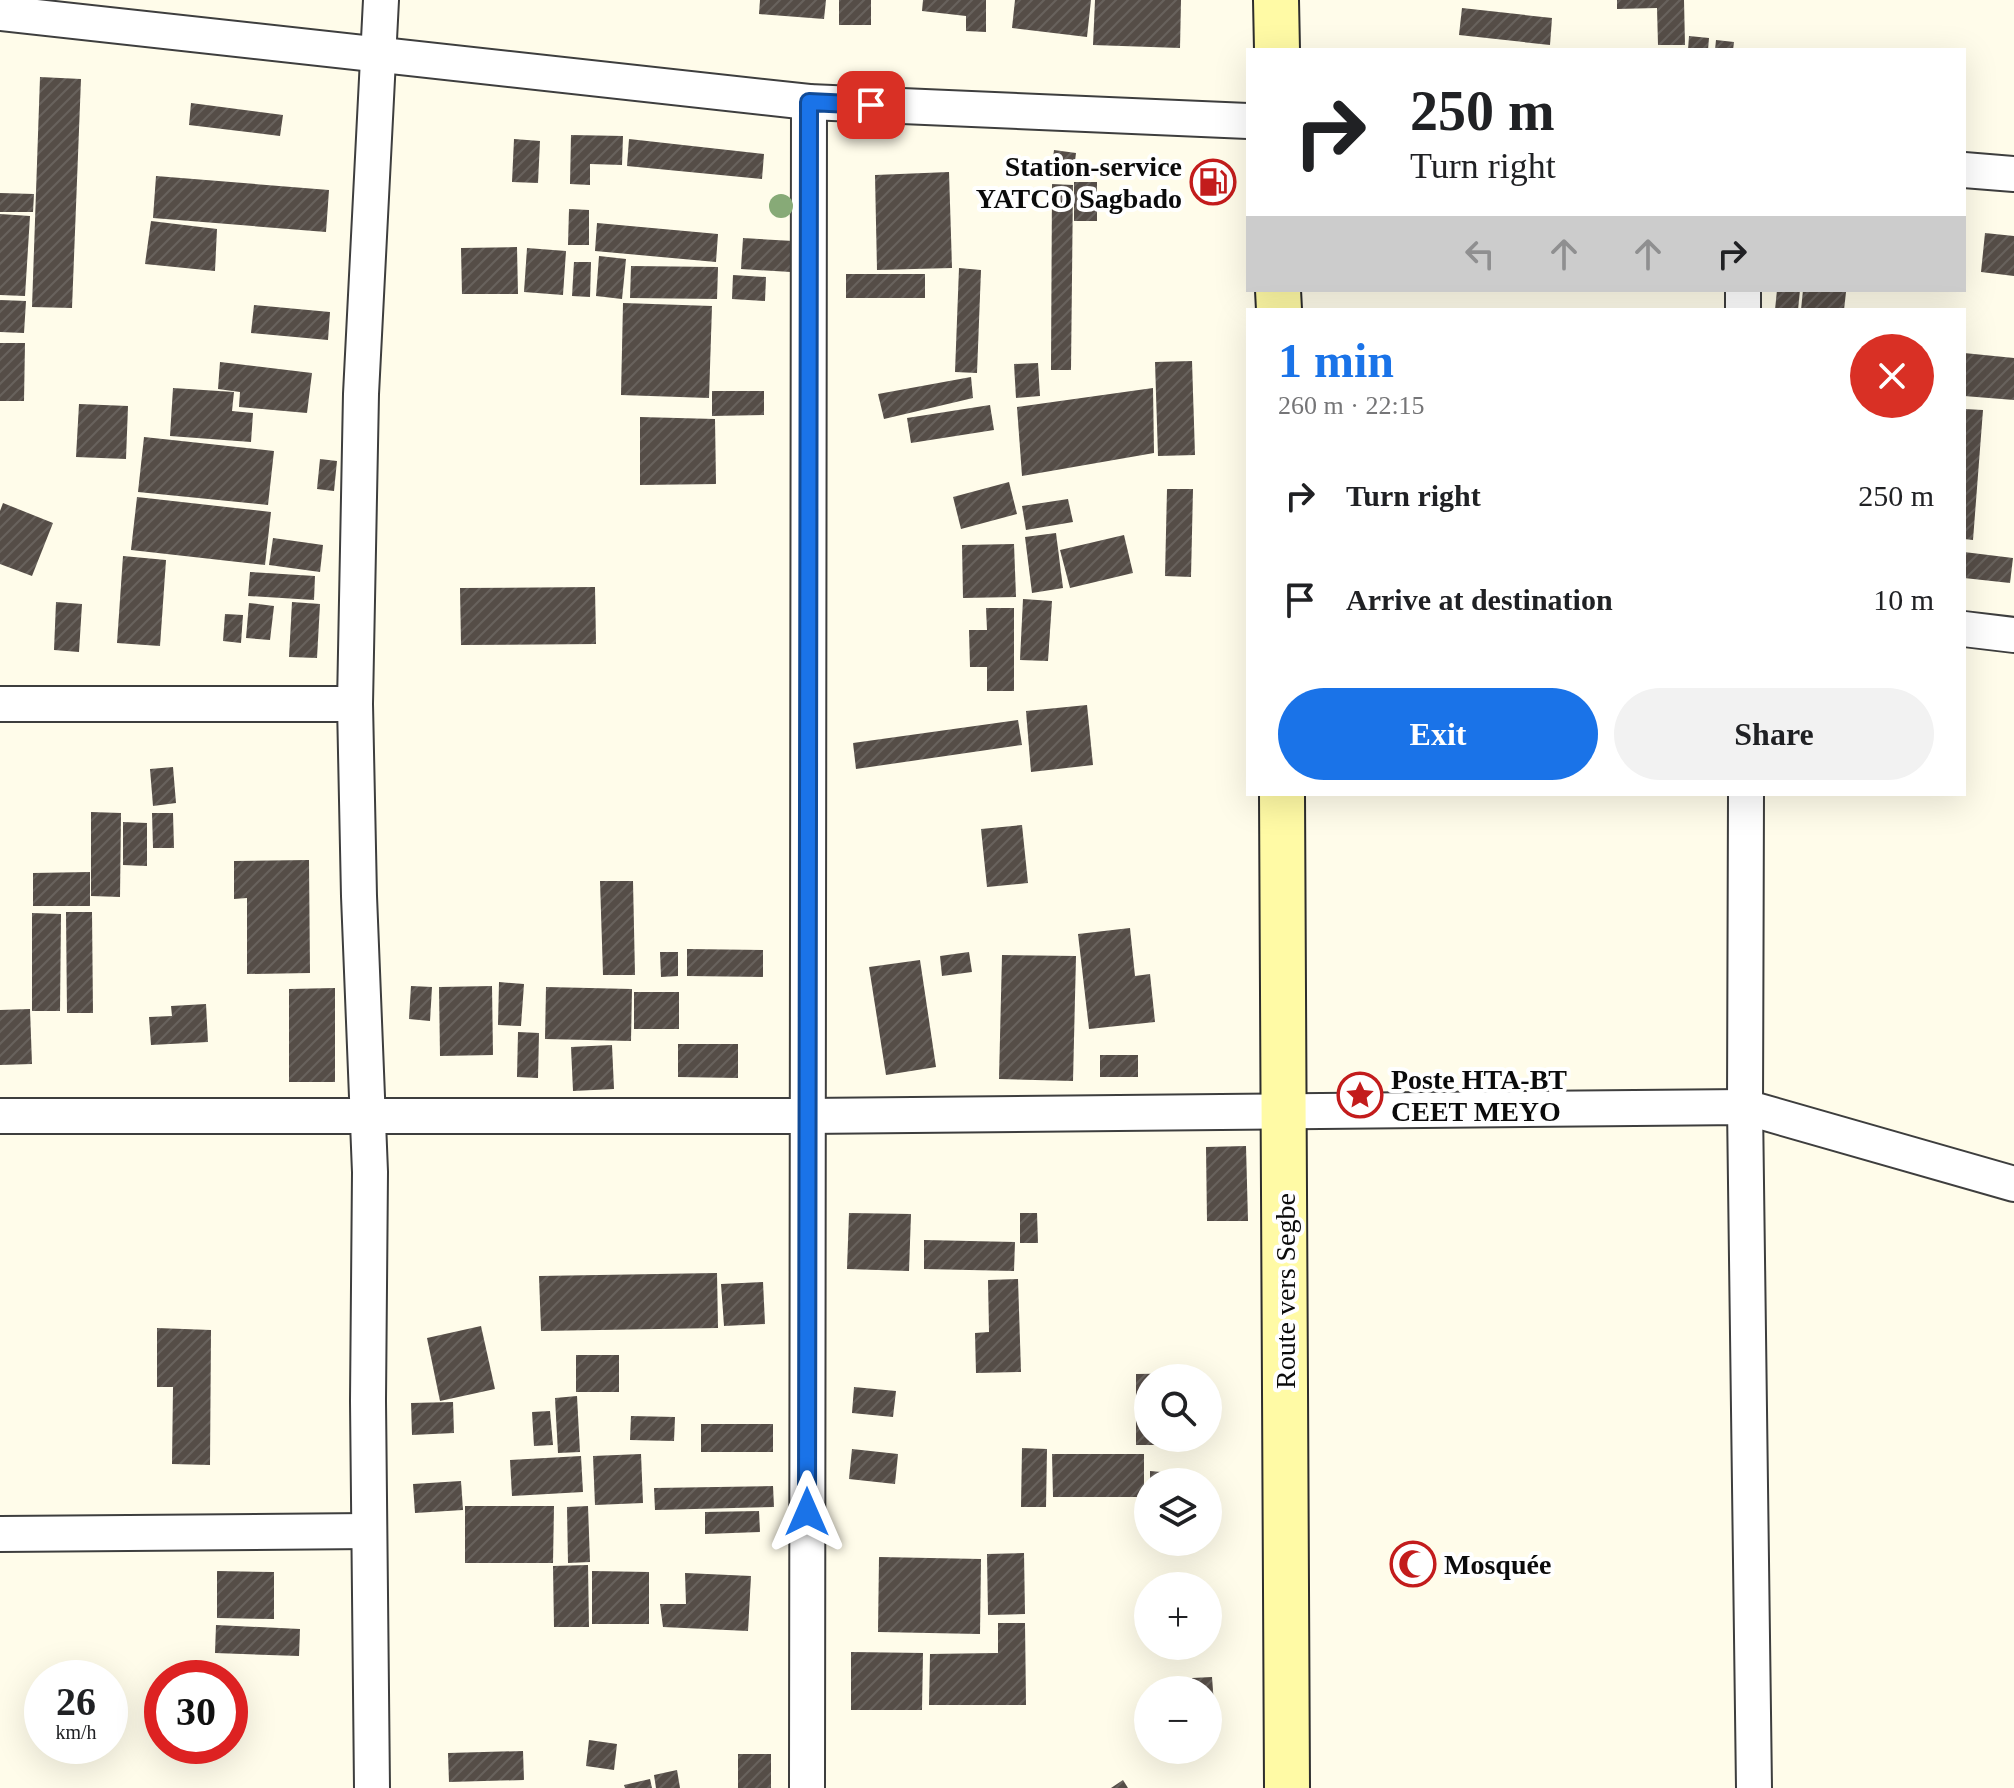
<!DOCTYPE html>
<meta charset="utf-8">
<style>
body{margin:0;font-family:"Times New Roman",serif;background:#f2f2f2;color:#202124;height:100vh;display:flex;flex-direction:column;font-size:30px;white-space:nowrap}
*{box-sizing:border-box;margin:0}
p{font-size:26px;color:#757577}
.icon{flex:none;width:44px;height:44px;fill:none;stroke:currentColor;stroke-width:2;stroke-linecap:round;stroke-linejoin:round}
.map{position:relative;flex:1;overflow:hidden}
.drawer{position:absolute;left:1246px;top:308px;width:720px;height:488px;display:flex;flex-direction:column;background:#fff;border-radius:0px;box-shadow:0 8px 32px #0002}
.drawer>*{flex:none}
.top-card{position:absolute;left:1246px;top:48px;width:720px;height:244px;border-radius:0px;box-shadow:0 8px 32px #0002;background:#fff;color:#202124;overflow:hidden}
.buttons{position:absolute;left:1134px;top:1364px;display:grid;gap:16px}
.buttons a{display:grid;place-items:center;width:88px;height:88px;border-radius:50%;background:#fff;box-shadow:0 8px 32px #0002;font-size:40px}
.speed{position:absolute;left:24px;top:1660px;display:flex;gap:16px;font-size:40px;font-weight:700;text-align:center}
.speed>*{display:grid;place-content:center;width:104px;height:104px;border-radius:50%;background:#fff;box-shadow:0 8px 32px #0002;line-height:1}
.speed small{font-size:20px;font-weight:400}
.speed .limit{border:12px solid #d22;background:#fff;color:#111}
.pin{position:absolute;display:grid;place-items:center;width:68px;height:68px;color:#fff;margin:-34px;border-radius:16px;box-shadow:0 4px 12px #0006}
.me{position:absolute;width:88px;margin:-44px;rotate:0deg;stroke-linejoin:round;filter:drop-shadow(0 0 6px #0008)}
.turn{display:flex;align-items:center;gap:28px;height:168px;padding:0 32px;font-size:36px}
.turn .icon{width:104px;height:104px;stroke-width:2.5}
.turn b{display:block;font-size:56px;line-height:68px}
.lanes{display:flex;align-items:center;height:76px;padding:0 32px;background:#0003;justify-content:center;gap:40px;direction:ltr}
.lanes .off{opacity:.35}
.round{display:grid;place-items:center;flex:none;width:84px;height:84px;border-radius:42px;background:#f2f2f2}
.headline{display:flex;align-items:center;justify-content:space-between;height:136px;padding:0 32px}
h1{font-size:48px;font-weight:700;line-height:60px;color:#1a73e8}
.action{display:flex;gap:16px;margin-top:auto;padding:16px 32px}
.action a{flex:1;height:92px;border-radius:48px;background:#1a73e8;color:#fff;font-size:32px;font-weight:700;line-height:92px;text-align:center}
.action a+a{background:#f2f2f2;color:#202124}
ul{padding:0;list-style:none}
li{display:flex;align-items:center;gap:24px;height:104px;padding:0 32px}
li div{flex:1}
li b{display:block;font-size:30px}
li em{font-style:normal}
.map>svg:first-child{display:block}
</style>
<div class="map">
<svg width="2014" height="1788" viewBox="0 0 2014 1788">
<defs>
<pattern id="building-hatch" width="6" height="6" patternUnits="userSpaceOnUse" patternTransform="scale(2)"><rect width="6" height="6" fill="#554d47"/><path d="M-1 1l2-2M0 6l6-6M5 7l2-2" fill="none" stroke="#68625d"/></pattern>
</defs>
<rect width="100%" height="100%" fill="#fffcea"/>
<!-- building -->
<g fill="url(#building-hatch)">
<path d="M760 0H826L824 19 759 14Z"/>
<rect x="839" y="0" width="32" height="25"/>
<path d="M923 0H986V32L966 31V16L922 11Z"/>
<path d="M1015 0H1091L1087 37 1012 28Z"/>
<path d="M1095 0H1181L1180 48 1093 45Z"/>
<path d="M1617 0H1684L1685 45H1658L1657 8 1617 9Z"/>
<path d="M1462 8 1552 18 1550 45 1459 35Z"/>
<path d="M1689 36 1709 38 1708 50H1688Z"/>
<path d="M1716 40 1734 42 1733 50H1715Z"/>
<path d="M40 77 81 79 72 308 32 307Z"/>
<path d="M191 103 283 115 280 136 189 125Z"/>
<path d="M571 135 623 136 622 165 590 164V185L570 184Z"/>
<path d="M514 139 540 141 538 183 512 182Z"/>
<path d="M629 139 764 154 762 179 627 166Z"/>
<path d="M1054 150 1076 153 1073 178 1051 175Z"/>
<path d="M949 172 952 268 877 270 875 175Z"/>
<path d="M156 176 329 190 326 232 153 218Z"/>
<rect x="1074" y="182" width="23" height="39"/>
<path d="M1052 184 1073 185 1071 370H1051Z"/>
<path d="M0 193 34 194 33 212H0Z"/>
<path d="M569 209 589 210V245H568Z"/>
<path d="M0 214 30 216 25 296 0 295Z"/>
<path d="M151 221 217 229 215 271 145 264Z"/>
<path d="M597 223 718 234 716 262 595 251Z"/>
<path d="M1985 233 2014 236V276L1981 272Z"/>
<path d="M743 238 793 241 791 272 741 269Z"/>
<path d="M517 247 518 294H462L461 248Z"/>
<path d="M527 248 566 251 563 295 524 292Z"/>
<path d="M599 256 626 259 622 299 596 296Z"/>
<path d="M574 262H591L590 297 572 296Z"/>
<path d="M631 266 718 267 717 299 630 298Z"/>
<path d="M959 268 981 270 977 373 955 372Z"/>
<rect x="846" y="274" width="79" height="24"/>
<path d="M733 275 766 277 765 301 732 299Z"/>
<path d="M1777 290H1800L1798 310H1775Z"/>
<path d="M1803 290 1846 292 1844 310H1801Z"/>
<path d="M0 300 26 301 24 333 0 332Z"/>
<path d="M623 303 712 306 709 398 621 395Z"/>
<path d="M254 305 330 312 328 340 251 333Z"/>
<path d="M0 343H25L24 401H0Z"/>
<path d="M1964 353 2014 358V400L1964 396Z"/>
<path d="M1192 361 1195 455 1158 456 1155 362Z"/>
<path d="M220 362 312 373 307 413 239 407 240 392 218 389Z"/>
<path d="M1038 363 1040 396 1016 398 1014 364Z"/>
<path d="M971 377 973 398 884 419 878 394Z"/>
<path d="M173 388 234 392 232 411 253 413 251 442 170 436Z"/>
<path d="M1153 388 1154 453 1022 476 1017 407Z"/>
<path d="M712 391H764V415L712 416Z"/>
<path d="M79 404 128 406 126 459 76 457Z"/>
<path d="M990 405 994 430 911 443 907 418Z"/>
<path d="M1964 409 1983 410 1973 540 1964 539Z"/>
<path d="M640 417 715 419 716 484 640 485Z"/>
<path d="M144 437 274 451 268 505 138 492Z"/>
<path d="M320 459 337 461 334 491 317 489Z"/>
<path d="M1009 482 1017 514 961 529 953 497Z"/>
<path d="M1167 489H1193L1191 577 1165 576Z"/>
<path d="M137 497 271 512 265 565 131 550Z"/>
<path d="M1068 499 1073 522 1026 530 1022 506Z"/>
<path d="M3 503 53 523 32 576 0 564V511Z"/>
<path d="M1056 533 1063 588 1032 593 1025 537Z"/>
<path d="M1124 535 1133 573 1070 588 1060 550Z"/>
<path d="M273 538 323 545 320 572 269 565Z"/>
<path d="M1014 544 1016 597 963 598 962 545Z"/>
<path d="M1964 552 2013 558 2010 583 1964 578Z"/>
<path d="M123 556 166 560 160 646 117 643Z"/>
<path d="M250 572 315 576 314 600 248 596Z"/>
<path d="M595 587 596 644 461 645 460 588Z"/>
<path d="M1023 599 1052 601 1048 661 1020 660Z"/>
<path d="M56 602 82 604 79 652 54 650Z"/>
<path d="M292 602 320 604 317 658 289 657Z"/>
<path d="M249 603 274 606 270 640 246 638Z"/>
<path d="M986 608H1014V691H987V667H970L969 630H987Z"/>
<path d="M225 614 243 615 241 643 223 641Z"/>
<path d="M1087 705 1093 765 1031 772 1026 711Z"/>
<path d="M1018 720 1022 745 856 769 853 743Z"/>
<path d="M173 767 176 803 153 806 150 769Z"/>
<path d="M91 812 121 813 120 897 91 896Z"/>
<path d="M152 813H173L174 848H153Z"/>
<path d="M123 822 147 823V866L123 865Z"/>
<path d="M1022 825 1028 883 987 887 981 829Z"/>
<path d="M309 860 310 973 247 974V898L234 899V861Z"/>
<path d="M90 872V906H33V873Z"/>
<path d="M600 881H633L635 975H603Z"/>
<path d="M66 912H92L93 1013H67Z"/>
<path d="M32 913 61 914 60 1011H32Z"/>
<path d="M1130 928 1135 976 1150 974 1155 1022 1089 1029 1078 934Z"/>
<path d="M687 949 763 950V977L687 976Z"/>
<path d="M660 952H678V976L661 977Z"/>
<path d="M969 952 972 972 942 976 940 956Z"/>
<path d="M1002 955 1076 956 1073 1081 999 1079Z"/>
<path d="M920 960 936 1067 886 1075 869 967Z"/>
<path d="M499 982 524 984 521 1026 498 1025Z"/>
<path d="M411 986 432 987 430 1021 409 1019Z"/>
<path d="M492 986 493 1055 440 1056 439 987Z"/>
<path d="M546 987 632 989 631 1041 545 1039Z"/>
<path d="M335 988V1082H289V989Z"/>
<rect x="634" y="992" width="45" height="37"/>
<path d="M206 1004 208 1042 151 1045 149 1017 172 1016 171 1006Z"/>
<path d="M30 1009 32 1064 0 1065V1010Z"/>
<path d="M518 1032 539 1033 538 1078 517 1077Z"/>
<path d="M678 1044H738V1078L678 1077Z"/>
<path d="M612 1045 614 1089 573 1091 571 1047Z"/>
<rect x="1100" y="1055" width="38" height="22"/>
<path d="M1246 1146 1248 1221H1207L1206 1147Z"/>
<path d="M849 1213 911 1214 909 1271 847 1269Z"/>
<path d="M1020 1213H1037L1038 1243H1020Z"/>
<path d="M924 1240 1015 1242 1014 1271 924 1269Z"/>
<path d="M717 1273 718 1328 541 1331 539 1276Z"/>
<path d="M1018 1279 1021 1372 976 1373 975 1333 989 1332 988 1280Z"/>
<path d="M763 1282 765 1324 724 1326 721 1284Z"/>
<path d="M481 1326 495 1389 440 1401 427 1338Z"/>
<path d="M157 1328 211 1330 210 1465 172 1464 173 1387H157Z"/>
<rect x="576" y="1355" width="43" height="37"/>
<path d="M1199 1373V1378H1148V1438H1199V1445H1136V1374Z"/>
<path d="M854 1387 896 1391 893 1417 852 1413Z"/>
<path d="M577 1396 580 1452 558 1453 555 1398Z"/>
<path d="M453 1402 454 1433 412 1435 411 1403Z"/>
<path d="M550 1411 553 1445 534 1446 532 1412Z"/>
<path d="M631 1416 675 1417 674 1441 630 1440Z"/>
<rect x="701" y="1424" width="72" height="28"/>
<path d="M1022 1448 1047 1449 1046 1507H1021Z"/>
<path d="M852 1449 898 1454 895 1484 849 1479Z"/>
<path d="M641 1454 643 1503 595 1505 593 1456Z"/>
<path d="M1052 1454H1144V1497H1053Z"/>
<path d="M581 1456 583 1492 512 1496 510 1460Z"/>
<path d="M1150 1471 1195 1475V1482H1150Z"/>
<path d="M461 1481 463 1510 415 1513 413 1484Z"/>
<path d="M773 1486 774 1507 655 1510 654 1488Z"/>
<path d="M465 1506H554L553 1563H465Z"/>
<path d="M588 1506 590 1562 568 1563 567 1507Z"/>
<path d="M759 1511 760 1532 705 1534V1512Z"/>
<path d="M1024 1553 1025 1614 988 1615 987 1554Z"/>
<path d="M879 1557 981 1559 980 1634 878 1632Z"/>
<path d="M588 1565 589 1627H554L553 1566Z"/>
<path d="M217 1571 274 1572V1619L217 1618Z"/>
<path d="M592 1571 649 1572V1624H592Z"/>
<path d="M685 1573 751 1576 748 1631 663 1627 660 1604H686Z"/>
<path d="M998 1623H1025L1026 1705H929L930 1654 998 1653Z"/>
<path d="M216 1625 300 1629 299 1656 215 1653Z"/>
<path d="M851 1652 923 1653 922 1710H851Z"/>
<path d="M1212 1677 1214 1704H1208V1690H1193L1192 1678Z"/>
<path d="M589 1740 617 1744 614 1770 586 1766Z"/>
<path d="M523 1751 524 1780 449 1782 448 1753Z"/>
<rect x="738" y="1754" width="33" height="34"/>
<path d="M677 1770 680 1788H656L654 1775Z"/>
<path d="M650 1779 652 1788H625L624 1785Z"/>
<path d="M1123 1780 1128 1788H1111Z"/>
</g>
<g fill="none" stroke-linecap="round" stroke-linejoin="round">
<!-- street casing -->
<g stroke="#3e3e3e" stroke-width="38">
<g id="street">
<path d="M0 13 809 102 1248 121"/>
<path d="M1964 170 2014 174"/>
<path d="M1743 290V310"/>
<path d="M1964 629 2014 635"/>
<path d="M0 704H355"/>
<path d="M1746 794 1745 1107 1754 1788"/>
<path d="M0 1116H807L1745 1107 2014 1184"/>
<path d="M0 1534 369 1531"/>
<path d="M372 1788 368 1401 370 1172 359 896 355 704 361 394 381 0"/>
<path d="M807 1788 809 102"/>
</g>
</g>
<!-- secondary casing -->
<g stroke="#2d2d2d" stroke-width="48">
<g id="secondary">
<path d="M1276 0 1277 50"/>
<path d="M1278 290 1279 310"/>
<path d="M1282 794 1287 1788"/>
</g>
</g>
<!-- street -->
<use href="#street" stroke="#fff" stroke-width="34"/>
<!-- secondary -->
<use href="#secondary" stroke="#fffaa5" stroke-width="44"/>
</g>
<!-- trees -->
<circle fill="#87aa77" cx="781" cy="206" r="12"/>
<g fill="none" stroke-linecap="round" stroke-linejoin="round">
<!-- route casing -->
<g stroke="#114b97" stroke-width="20">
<path id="route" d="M807 1512 809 102 871 105"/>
</g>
<!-- route -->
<use href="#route" stroke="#1a73e8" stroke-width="14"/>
</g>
<!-- icons -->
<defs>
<g id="fuel-ring" transform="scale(2.3)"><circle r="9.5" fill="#fff" stroke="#c31c1c" stroke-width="1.5"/><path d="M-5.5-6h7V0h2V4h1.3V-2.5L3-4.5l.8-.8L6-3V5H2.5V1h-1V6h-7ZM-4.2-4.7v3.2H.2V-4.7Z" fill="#c31c1c"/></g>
<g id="sight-ring" transform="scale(2.3)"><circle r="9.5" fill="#fff" stroke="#c31c1c" stroke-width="1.5"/><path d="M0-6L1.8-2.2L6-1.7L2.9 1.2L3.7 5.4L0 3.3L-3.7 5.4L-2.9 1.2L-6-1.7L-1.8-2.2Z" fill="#c31c1c"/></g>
<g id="mosque-ring" transform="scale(2.3)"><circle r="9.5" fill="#fff" stroke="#c31c1c" stroke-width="1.5"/><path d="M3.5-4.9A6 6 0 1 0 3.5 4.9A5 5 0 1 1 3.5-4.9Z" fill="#c31c1c"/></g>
</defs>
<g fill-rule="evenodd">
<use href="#fuel-ring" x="1213" y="182"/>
<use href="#sight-ring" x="1360" y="1095"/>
<use href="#mosque-ring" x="1413" y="1564"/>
</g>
<g text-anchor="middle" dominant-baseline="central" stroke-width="8" stroke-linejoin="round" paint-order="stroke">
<!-- poi labels -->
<g font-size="28" font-weight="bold" fill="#0b0b0b" stroke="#fff" text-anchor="start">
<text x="1182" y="166" text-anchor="end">Station-service<tspan x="1182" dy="32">YATCO Sagbado</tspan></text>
<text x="1391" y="1079">Poste HTA-BT<tspan x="1391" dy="32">CEET MEYO</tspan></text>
<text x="1444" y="1564">Mosquée</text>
</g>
<!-- street labels -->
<g font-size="28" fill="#0b0b0b" stroke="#fff">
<text transform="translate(1285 1291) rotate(-90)">Route vers Segbe</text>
</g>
</g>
</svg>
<div class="buttons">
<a><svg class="icon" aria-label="search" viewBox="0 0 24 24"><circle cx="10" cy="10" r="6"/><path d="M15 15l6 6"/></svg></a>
<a><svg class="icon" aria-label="layers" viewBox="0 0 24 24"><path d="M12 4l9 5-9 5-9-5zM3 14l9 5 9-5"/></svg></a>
<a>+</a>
<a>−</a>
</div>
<div class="speed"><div>26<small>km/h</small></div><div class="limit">30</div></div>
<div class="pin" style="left:871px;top:105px;background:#d93025"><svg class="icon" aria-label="arrive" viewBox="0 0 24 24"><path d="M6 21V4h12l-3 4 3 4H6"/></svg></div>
<svg class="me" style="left:807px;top:1512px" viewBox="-20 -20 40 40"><path d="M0-17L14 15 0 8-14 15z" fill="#1a73e8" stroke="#fff" stroke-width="4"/></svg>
<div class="top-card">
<div class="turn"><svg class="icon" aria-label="right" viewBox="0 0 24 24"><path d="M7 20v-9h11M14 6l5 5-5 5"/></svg><div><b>250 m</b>Turn right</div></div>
<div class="lanes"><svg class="icon off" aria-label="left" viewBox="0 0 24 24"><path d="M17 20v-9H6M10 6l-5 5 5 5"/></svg><svg class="icon off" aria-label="ahead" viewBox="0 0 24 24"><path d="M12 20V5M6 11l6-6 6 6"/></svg><svg class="icon off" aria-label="ahead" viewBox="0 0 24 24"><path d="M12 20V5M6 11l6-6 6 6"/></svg><svg class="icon" aria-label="right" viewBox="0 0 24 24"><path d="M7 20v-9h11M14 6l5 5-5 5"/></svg></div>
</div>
<section class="drawer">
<div class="headline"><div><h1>1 min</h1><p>260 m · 22:15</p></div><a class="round" style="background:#d93025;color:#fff"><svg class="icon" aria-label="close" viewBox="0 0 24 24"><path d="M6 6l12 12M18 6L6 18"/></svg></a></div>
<ul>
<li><svg class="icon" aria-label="right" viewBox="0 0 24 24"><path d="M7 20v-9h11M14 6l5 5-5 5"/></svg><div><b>Turn right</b></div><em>250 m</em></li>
<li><svg class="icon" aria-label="arrive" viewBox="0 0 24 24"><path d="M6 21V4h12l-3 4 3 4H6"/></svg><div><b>Arrive at destination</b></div><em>10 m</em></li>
</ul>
<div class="action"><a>Exit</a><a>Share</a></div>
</section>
</div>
